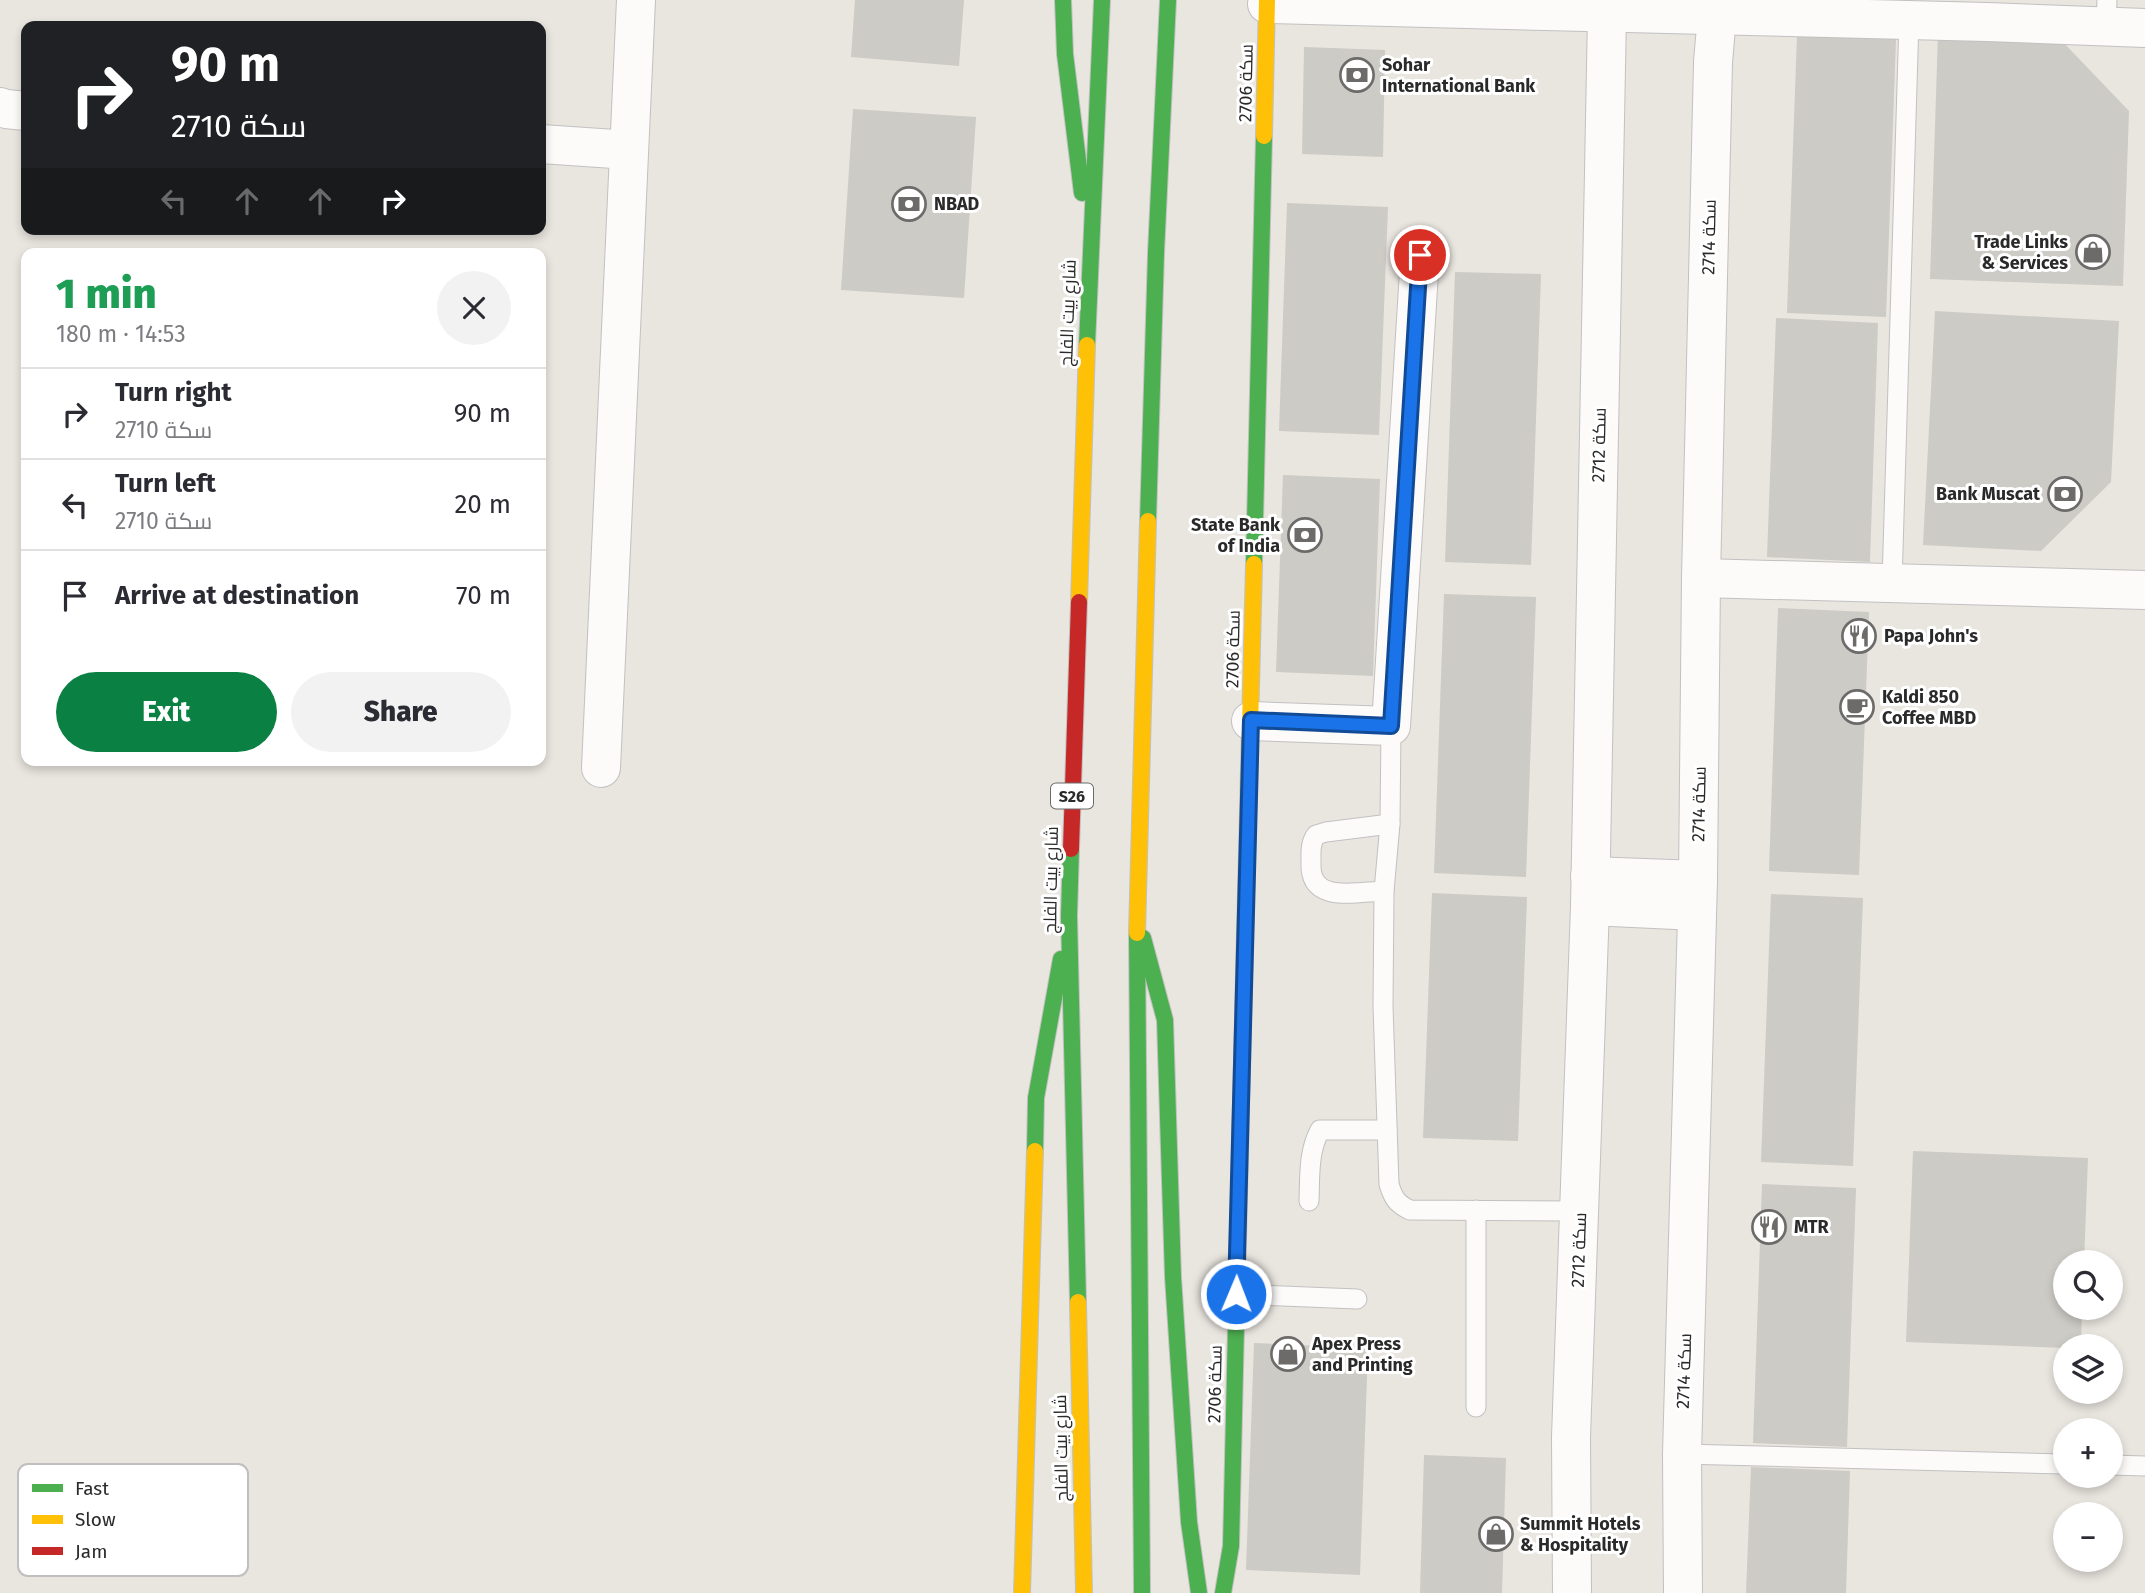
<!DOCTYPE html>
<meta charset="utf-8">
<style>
body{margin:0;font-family:"Fira Sans",Cairo,sans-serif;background:#f2f2f3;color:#2b2b33;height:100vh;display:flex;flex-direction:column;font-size:26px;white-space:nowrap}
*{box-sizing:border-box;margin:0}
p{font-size:23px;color:#7c7c81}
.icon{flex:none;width:38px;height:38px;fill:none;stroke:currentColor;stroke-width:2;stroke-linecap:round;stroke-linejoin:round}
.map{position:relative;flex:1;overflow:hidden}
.drawer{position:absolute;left:21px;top:248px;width:525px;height:518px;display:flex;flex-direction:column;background:#fff;border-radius:14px;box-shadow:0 4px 10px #0003}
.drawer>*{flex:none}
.guide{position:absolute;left:21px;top:21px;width:525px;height:214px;border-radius:14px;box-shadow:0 4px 10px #0003;background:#202124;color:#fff;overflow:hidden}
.buttons{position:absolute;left:2053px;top:1250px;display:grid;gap:14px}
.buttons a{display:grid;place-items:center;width:70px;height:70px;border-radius:50%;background:#fff;box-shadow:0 4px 10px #0003;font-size:35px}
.pin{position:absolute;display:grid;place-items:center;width:60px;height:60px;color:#fff;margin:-30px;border:4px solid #fff;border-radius:50%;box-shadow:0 2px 7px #0007}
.me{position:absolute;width:77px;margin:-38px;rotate:1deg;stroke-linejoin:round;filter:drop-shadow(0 0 5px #0008)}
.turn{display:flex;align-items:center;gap:24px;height:147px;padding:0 35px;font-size:32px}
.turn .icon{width:91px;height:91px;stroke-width:2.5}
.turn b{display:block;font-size:49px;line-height:60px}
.lanes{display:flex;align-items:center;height:66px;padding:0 35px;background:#0003;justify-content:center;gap:35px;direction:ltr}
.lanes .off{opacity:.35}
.round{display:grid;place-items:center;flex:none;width:74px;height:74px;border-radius:37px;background:#f2f2f3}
.overview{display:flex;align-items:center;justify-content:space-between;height:119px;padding:0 35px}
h1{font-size:42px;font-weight:800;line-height:52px;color:#1e9e55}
.action{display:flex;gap:14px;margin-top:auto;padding:14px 35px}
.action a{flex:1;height:80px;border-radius:42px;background:#0b8043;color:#fff;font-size:28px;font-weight:800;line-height:80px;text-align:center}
.action a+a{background:#f2f2f3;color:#2b2b33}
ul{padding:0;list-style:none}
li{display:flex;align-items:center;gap:21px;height:91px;padding:0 35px;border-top:2px solid #e1e1e2}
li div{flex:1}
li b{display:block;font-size:26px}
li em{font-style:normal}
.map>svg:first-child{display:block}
</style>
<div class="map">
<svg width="2145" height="1593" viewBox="0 0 2145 1593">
<rect width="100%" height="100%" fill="#e9e5df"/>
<!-- building -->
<g fill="#cdcbc6">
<path d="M855 0H964L959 66 851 57Z"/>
<path d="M1938 34 2060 39 2129 111 2123 286 1930 279Z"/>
<path d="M1797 35 1896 39 1886 317 1787 313Z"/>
<path d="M1304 47 1385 50 1383 157 1302 154Z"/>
<path d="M853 109 976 117 964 298 841 290Z"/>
<path d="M1287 203 1388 207 1379 435 1279 431Z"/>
<path d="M1455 272 1541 274 1531 565 1445 562Z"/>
<path d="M1935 311 2119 321 2111 482 2041 551 1923 545Z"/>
<path d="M1776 318 1878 323 1870 562 1767 557Z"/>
<path d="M1283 475 1380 479 1373 676 1276 672Z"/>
<path d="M1444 594 1536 597 1526 877 1434 873Z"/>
<path d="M1778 608 1869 612 1859 875 1769 871Z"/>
<path d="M1432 893 1527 897 1518 1141 1423 1138Z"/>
<path d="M1771 894 1863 898 1853 1166 1761 1162Z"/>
<path d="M1913 1151 2088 1158 2084 1262H2065V1307H2082L2081 1346H2065V1348L1906 1342Z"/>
<path d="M1762 1184 1856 1188 1847 1447 1753 1443Z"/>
<path d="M1254 1343 1368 1348 1360 1575 1246 1570Z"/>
<path d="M1424 1455 1506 1458 1502 1593H1420Z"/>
<path d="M1751 1467 1850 1471 1846 1593H1746Z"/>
</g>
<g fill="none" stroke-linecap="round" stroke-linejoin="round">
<!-- lane casing -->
<g stroke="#c2c1c1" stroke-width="21">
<g id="lane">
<path d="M2106 26 2107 0"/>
<path d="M1892 583 1909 20"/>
<path d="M1391 726 1390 824 1384 891 1383 1006 1389 1184C1393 1198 1397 1204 1410 1210L1580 1211"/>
<path d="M1384 891C1354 892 1309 904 1311 862 1311 852 1310 844 1316 835L1326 832 1390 824"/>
<path d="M1309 1201C1310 1177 1308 1152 1320 1130H1387"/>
<path d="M1236 1294 1357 1299"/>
<path d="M1476 1407V1210"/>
<path d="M1682 1454 2065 1464"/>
<path d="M2110 1465 2145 1466"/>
</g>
</g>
<!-- street casing -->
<g stroke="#c2c1c1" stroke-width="40">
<g id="street">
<path d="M1267 4 1987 22 2145 28"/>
<path d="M0 107 6 109 26 111"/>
<path d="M541 144 629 150"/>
<path d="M1701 578 2145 590"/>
<path d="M1251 721 1391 726 1420 255"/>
<path d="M601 768 636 0"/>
<path d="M1590 876 1698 880"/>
<path d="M1590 906 1697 911"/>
<path d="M1572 1593 1571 1437 1590 906 1607 14"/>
<path d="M1683 1593 1682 1454 1698 880 1701 578 1713 62 1717 16"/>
</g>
</g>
<!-- fast casing -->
<g stroke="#c2c1c1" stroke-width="18">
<g id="fast">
<path d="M1063 0 1065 54 1082 193"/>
<path d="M1087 345 1102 0"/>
<path d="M1148 521 1156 253 1168 0"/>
<path d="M1254 564 1264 136"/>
<path d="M1071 849 1069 916 1078 1302"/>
<path d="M1137 933 1142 1593"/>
<path d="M1143 938 1165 1020 1173 1277 1189 1522 1199 1593"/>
<path d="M1035 1151 1036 1098 1061 959"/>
<path d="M1223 1593 1231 1546 1244 975"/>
</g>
</g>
<!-- slow casing -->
<g stroke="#c2c1c1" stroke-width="18">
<g id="slow">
<path d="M1264 136 1267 0"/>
<path d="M1079 602 1087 345"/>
<path d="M1137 933 1148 521"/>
<path d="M1244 975 1254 564"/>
<path d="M1078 1302 1084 1593"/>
<path d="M1022 1593 1035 1151"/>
</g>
</g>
<!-- jam casing -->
<g stroke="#c2c1c1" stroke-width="18">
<path id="jam" d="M1071 849 1079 602"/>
</g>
<!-- lane -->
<use href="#lane" stroke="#fcfbfa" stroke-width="19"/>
<!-- street -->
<use href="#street" stroke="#fcfbfa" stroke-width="38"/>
<!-- fast -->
<use href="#fast" stroke="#4caf50" stroke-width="16"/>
<!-- slow -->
<use href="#slow" stroke="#ffc107" stroke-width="16"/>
<!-- jam -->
<use href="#jam" stroke="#c62828" stroke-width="16"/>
</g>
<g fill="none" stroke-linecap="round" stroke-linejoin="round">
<!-- route casing -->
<g stroke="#114b97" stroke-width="18">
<path id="route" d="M1236 1294 1251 720 1391 726 1420 255"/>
</g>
<!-- route -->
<use href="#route" stroke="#1a73e8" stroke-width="12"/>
</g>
<!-- icons -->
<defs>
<g id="bank-ring" transform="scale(1.75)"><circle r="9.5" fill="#fff" stroke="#6d6b69" stroke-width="1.5"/><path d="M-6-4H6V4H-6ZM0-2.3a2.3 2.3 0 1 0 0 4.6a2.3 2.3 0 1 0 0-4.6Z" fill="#6d6b69"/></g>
<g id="shop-ring" transform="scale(1.75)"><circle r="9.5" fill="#fff" stroke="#6d6b69" stroke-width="1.5"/><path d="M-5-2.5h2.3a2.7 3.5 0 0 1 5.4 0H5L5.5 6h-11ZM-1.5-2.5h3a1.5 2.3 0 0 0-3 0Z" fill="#6d6b69"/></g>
<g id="restaurant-ring" transform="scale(1.75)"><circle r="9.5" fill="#fff" stroke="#6d6b69" stroke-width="1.5"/><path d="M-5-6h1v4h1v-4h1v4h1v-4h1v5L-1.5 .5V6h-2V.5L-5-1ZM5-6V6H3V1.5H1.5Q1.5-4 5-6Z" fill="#6d6b69"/></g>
<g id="cafe-ring" transform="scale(1.75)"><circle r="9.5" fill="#fff" stroke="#6d6b69" stroke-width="1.5"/><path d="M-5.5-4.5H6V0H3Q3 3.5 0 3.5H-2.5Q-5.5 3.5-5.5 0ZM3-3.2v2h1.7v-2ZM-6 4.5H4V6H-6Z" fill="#6d6b69"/></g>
</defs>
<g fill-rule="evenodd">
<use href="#bank-ring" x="1357" y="75"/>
<use href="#bank-ring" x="909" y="204"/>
<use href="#shop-ring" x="2093" y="252"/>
<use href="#bank-ring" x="2065" y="494"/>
<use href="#bank-ring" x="1305" y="535"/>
<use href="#restaurant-ring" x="1859" y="636"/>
<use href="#cafe-ring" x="1857" y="707"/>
<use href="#restaurant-ring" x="1769" y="1227"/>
<use href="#shop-ring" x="1288" y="1354"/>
<use href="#shop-ring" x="1496" y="1534"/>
</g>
<g text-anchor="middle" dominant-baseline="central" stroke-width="6" stroke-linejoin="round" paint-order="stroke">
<!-- shield labels -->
<rect fill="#fff" stroke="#6a6a6a" stroke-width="2" x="1051" y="783.5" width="42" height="25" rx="5"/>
<g font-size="16" font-weight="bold" fill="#2a2a2a">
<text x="1072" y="796">S26</text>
</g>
<!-- poi labels -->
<g font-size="18" font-weight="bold" fill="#2a2a2a" stroke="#fff" text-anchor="start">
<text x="1382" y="65">Sohar<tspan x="1382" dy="21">International Bank</tspan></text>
<text x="934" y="204">NBAD</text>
<text x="2068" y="242" text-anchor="end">Trade Links<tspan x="2068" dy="21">&amp; Services</tspan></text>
<text x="2040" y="494" text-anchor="end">Bank Muscat</text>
<text x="1280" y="525" text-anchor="end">State Bank<tspan x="1280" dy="21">of India</tspan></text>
<text x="1884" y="636">Papa John's</text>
<text x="1882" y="697">Kaldi 850<tspan x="1882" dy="21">Coffee MBD</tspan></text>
<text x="1794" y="1227">MTR</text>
<text x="1312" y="1344">Apex Press<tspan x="1312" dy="21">and Printing</tspan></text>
<text x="1520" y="1524">Summit Hotels<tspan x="1520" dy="21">&amp; Hospitality</tspan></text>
</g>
<!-- street labels -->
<g font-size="18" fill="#2a2a2a" stroke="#fff">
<text transform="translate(1246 83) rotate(-89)">سكة 2706</text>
<text transform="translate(1709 237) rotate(-89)">سكة 2714</text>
<text transform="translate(1068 313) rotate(-88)">شارع بيت الفلج</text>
<text transform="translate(1599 445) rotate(-89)">سكة 2712</text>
<text transform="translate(1233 649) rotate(-89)">سكة 2706</text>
<text transform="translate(1699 804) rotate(-89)">سكة 2714</text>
<text transform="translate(1051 880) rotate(-89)">شارع بيت الفلج</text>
<text transform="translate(1579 1250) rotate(-88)">سكة 2712</text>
<text transform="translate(1684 1371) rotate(-88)">سكة 2714</text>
<text transform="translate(1215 1384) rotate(-89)">سكة 2706</text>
<text transform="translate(1061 1448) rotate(-91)">شارع بيت الفلج</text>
</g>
</g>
<!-- legend -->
<rect x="18" y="1464" width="230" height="112" rx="10" fill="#fff" stroke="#bfbfbf" stroke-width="2"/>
<rect x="32" y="1484" width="31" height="8" fill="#4caf50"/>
<rect x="32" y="1515" width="31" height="9" fill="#ffc107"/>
<rect x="32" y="1547" width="31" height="8" fill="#c62828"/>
<g font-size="19" fill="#2a2a2a">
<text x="75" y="1495">Fast</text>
<text x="75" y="1526">Slow</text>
<text x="75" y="1558">Jam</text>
</g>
</svg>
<div class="buttons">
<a><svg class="icon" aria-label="search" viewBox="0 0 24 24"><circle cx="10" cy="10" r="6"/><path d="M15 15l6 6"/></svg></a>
<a><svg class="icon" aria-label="layers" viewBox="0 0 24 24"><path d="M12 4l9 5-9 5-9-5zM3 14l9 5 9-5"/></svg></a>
<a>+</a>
<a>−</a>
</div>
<div class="pin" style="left:1420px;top:255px;background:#d93025"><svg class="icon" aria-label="arrive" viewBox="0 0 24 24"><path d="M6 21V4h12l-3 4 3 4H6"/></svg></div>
<svg class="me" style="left:1236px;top:1294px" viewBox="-20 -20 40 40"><circle r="17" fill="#1a73e8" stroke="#fff" stroke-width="3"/><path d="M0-11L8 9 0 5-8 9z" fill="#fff"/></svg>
<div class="guide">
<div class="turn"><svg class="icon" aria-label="right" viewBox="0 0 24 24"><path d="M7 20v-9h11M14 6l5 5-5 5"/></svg><div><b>90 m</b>سكة 2710</div></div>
<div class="lanes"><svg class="icon off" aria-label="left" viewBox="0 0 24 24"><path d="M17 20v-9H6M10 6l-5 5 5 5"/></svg><svg class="icon off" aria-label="ahead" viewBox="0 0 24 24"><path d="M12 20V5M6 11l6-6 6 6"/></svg><svg class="icon off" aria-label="ahead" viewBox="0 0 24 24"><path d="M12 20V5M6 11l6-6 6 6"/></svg><svg class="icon" aria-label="right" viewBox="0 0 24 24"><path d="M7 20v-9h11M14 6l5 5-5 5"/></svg></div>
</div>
<section class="drawer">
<div class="overview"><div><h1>1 min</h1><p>180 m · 14:53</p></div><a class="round"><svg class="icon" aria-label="close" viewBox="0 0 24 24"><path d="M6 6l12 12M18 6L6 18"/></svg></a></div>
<ul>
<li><svg class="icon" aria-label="right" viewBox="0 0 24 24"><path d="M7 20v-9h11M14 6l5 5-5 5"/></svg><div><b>Turn right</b><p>سكة 2710</p></div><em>90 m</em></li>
<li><svg class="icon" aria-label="left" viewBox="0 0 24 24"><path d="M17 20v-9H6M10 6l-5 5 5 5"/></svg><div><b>Turn left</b><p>سكة 2710</p></div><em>20 m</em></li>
<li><svg class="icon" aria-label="arrive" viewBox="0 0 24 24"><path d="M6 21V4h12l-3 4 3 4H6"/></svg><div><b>Arrive at destination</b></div><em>70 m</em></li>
</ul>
<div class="action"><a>Exit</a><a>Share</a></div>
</section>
</div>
